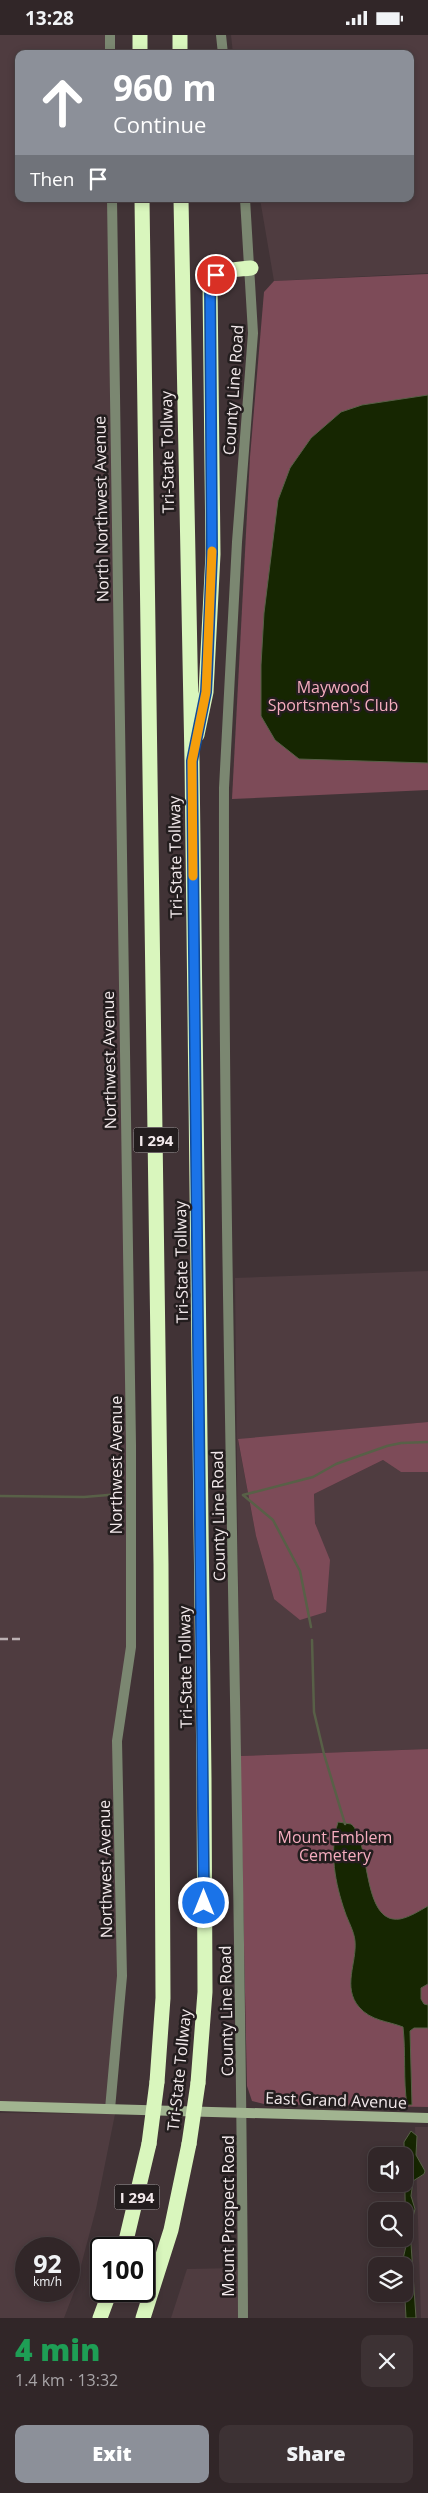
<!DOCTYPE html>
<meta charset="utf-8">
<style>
body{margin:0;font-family:"Open Sans",sans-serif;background:#3d3234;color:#f1f3f6;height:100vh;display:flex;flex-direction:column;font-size:19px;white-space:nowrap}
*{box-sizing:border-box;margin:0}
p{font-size:16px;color:#a8a5a8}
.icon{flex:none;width:28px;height:28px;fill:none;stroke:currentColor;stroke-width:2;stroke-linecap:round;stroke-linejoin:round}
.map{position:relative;height:2283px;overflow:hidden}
.details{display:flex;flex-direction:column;background:#312628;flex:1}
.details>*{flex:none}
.top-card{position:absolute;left:15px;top:15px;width:399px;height:152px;border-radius:10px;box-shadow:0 2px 8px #0003,0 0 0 1px #4c4345;background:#8c9099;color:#fff;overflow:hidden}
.fabs{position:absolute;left:368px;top:2112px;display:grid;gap:10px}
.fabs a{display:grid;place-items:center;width:45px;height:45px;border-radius:10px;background:#312628;box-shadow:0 2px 8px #0003,0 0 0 1px #4c4345;font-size:25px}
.speed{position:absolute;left:15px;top:2202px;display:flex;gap:10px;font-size:25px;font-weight:700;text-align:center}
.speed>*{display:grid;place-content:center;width:65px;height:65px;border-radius:50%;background:#312628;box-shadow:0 2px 8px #0003,0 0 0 1px #4c4345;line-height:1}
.speed small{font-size:12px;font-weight:400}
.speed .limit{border:2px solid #111;border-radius:8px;background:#fff;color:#111}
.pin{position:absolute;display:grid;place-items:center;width:42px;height:42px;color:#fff;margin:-21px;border:2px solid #fff;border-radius:50%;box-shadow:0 1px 5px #0007}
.me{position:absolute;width:55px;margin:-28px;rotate:0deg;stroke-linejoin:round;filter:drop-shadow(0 0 4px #0008)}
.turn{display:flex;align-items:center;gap:18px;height:105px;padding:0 15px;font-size:22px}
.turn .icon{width:65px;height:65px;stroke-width:2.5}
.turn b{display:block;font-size:35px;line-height:42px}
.then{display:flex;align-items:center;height:48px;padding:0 15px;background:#0003;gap:10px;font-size:19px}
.round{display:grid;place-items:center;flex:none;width:52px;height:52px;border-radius:10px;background:#3d3234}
.summary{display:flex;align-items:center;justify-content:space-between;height:85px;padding:0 15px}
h1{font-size:30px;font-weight:800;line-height:38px;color:#1e9e55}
.action{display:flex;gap:10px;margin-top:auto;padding:10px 15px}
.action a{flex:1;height:58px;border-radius:10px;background:#8c9099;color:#fff;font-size:20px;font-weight:800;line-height:58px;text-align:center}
.action a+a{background:#3d3234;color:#f1f3f6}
.status{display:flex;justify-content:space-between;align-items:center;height:35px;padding:0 25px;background:#312628;direction:ltr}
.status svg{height:14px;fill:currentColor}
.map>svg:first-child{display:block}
</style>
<div class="status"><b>13:28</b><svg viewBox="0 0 49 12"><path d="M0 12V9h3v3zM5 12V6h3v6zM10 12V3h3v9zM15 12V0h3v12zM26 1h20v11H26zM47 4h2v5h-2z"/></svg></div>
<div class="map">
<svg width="428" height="2283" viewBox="0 0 428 2283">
<rect width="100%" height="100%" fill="#413336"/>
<!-- built -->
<g fill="#4f3c40" fill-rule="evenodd">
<path d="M0 0H110V19H19V164H112L131 1612 117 1706 122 1941 110 2074 0 2072Z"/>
<path d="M231 0H428V238L274 246 260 164H410V19H233Z"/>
<path d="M428 1236V1387L238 1405 256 1501 274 1564 320 1502 315 1487 314 1459 383 1425 401 1437H428V1714L240 1721 235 1243Z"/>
<path d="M0 2078 115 2079 96 2174 74 2257 64 2283H0ZM26 2214H69V2256H26Z"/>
<path d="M415 2092H428V2283H421Z"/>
<path d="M239 2233 240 2283H171L187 2234Z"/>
</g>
<!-- green -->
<g fill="#7d4b58">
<path d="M428 239V755L232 764 250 422 264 257 274 246Z"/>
<path d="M428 1387V1437H401L383 1425 314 1459 315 1488 330 1525 326 1577 300 1585 274 1564 256 1501 238 1404Z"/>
<path d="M428 1714V2072L264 2069 252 2066 247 2051 240 1721Z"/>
</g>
<!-- water -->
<g fill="#162601" stroke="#586047">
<path d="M428 360V728L299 724 275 705 261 681V630L264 578 278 465 290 433 311 403 341 377 362 370Z"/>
<path d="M338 1787 351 1789C371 1804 361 1890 400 1884 410 1882 419 1876 428 1871V1949L421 1953V1964L424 1969 428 1970V1993H414L410 1996 412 2070H407C403 2045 406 2018 403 1992 388 1986 371 1986 359 1972 342 1952 357 1928 355 1906 354 1896 348 1886 345 1877 335 1848 329 1817 338 1787Z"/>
<path d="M411 2096 417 2101 416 2120 425 2136 424 2139 413 2146 411 2161 415 2174 410 2194 416 2283H406L403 2224 406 2211 404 2107Z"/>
</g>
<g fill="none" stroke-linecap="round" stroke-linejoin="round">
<!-- stream -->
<g stroke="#586047" stroke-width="2.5">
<path d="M243 1460 313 1442 336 1429 387 1411 401 1408 428 1407"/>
<path d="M243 1460 273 1485 300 1536 311 1592"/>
<path d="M0 1461 84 1462 120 1459"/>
<path d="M312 1605 314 1677 324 1719 345 1789"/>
</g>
<!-- tertiary -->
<g stroke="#7b8771" stroke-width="10">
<path d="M110 0V19"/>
<path d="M221 0 223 19"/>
<path d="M110 2074 122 1941 117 1706 131 1612V1410L112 164"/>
<path d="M243 2283C241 1773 223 1263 224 753L237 507 253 298 245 164"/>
</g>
<!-- secondary -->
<path stroke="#a1b490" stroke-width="10" d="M0 2071 428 2083"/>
<!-- motorway -->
<g stroke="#d9f6bd" stroke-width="15">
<path d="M140 0V19"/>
<path d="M180 0V19"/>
<path d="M142 164 161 1529 163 1963 157 2047"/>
<path d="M181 164 192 726 204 1743 205 1957 198 2048"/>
<path d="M197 700 206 657 213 519 210 249C220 233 234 235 251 233"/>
<path d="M124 2214 149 2109"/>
<path d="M100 2283 110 2256"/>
<path d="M143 2283 171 2195 189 2109"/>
</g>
<!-- rail -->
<path stroke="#bbb0b2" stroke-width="2.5" stroke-dasharray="8 4" stroke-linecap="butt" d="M0 1604H20"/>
<!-- motorway-bridge -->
<g stroke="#d9f6bd" stroke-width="15">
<path d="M149 2109 157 2047"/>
<path d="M189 2109 198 2048"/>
</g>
</g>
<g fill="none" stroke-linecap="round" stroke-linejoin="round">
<!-- route casing -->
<g stroke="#114b97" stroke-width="12">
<path id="route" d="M204 1868 192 726 206 657 207 638 212 519 210 248 216 240"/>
</g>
<!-- route -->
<use href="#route" stroke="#1a73e8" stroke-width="9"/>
<!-- slow -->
<path stroke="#f59e0b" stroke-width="9" d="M193 841 192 726 206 657 212 516"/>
</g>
<g text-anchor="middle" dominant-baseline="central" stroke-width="5" stroke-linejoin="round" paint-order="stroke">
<!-- shield labels -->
<g fill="#231d1e" stroke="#b4acae" stroke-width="1">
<rect x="133.5" y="1092.5" width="45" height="25" rx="4"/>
<rect x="114.5" y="2149.5" width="45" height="25" rx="4"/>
</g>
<g font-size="15" font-weight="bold" fill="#f2e9eb">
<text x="156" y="1105">I 294</text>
<text x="137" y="2162">I 294</text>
</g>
<!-- street labels -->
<g font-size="16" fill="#f2e9eb" stroke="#231d1e">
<text transform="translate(233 355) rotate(-86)">County Line Road</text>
<text transform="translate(167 417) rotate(-91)">Tri-State Tollway</text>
<text transform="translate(101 474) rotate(-91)">North Northwest Avenue</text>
<text transform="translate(175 822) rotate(-91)">Tri-State Tollway</text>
<text transform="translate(109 1025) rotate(-91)">Northwest Avenue</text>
<text transform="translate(181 1227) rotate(-91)">Tri-State Tollway</text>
<text transform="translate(116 1430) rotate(-90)">Northwest Avenue</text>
<text transform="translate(218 1481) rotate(-91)">County Line Road</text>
<text transform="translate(185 1632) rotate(-91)">Tri-State Tollway</text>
<text transform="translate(105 1834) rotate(-91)">Northwest Avenue</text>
<text transform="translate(226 1976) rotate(-91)">County Line Road</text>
<text transform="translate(179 2035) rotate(-84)">Tri-State Tollway</text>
<text transform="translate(336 2065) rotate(2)">East Grand Avenue</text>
<text transform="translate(228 2181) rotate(-90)">Mount Prospect Road</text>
</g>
<!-- park labels -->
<g font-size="16" fill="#f6adbf" stroke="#231d1e">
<text x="333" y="652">Maywood<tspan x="333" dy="18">Sportsmen's Club</tspan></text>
<text x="335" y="1802">Mount Emblem<tspan x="335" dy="18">Cemetery</tspan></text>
</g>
</g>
</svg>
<div class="fabs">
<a><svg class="icon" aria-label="sound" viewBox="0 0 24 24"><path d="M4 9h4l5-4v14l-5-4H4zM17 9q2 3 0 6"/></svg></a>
<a><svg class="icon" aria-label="search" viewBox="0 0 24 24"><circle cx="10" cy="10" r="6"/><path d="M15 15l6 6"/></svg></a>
<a><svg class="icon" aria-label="layers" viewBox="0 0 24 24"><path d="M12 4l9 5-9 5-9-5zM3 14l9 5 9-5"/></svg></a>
</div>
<div class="speed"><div>92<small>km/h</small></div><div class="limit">100</div></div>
<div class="pin" style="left:216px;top:240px;background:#d93025"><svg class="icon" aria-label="arrive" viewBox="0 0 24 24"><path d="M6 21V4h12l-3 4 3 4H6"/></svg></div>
<svg class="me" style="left:204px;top:1868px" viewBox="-20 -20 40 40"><circle r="17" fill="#1a73e8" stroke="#fff" stroke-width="3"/><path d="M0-11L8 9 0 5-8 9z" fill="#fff"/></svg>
<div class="top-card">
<div class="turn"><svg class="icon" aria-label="ahead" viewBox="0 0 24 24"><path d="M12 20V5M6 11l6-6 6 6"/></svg><div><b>960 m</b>Continue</div></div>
<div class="then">Then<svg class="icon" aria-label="arrive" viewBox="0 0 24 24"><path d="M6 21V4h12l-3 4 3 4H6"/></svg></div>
</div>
</div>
<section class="details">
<div class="summary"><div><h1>4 min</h1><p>1.4 km · 13:32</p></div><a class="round"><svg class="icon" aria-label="close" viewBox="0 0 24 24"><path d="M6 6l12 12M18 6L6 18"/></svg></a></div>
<div class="action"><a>Exit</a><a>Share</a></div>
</section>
